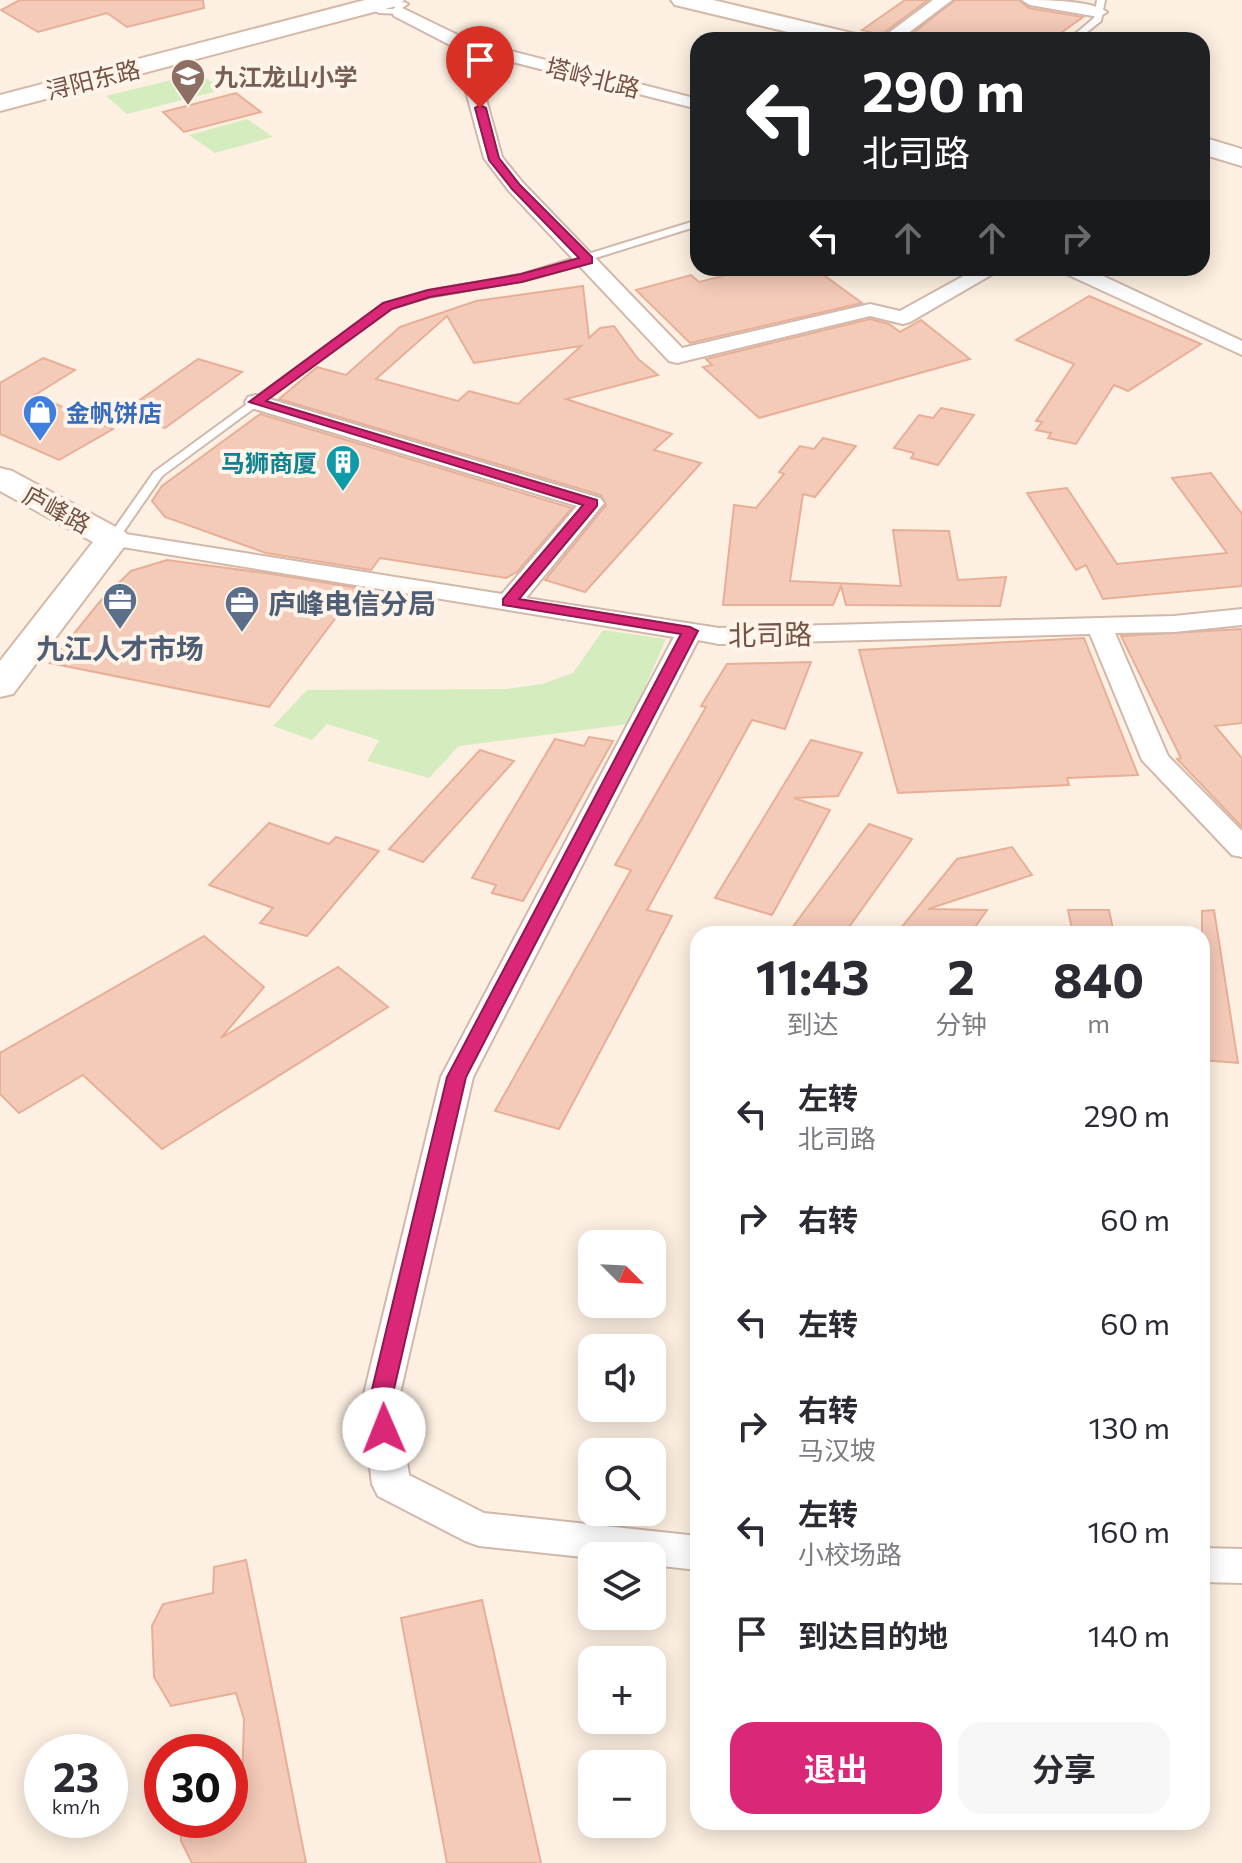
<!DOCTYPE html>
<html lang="zh">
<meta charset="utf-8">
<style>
body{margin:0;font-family:Commissioner,"Noto Sans SC",sans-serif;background:#f7f7f7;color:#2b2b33;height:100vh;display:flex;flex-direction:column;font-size:30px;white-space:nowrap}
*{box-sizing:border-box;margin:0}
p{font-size:26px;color:#7c7c81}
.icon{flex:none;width:44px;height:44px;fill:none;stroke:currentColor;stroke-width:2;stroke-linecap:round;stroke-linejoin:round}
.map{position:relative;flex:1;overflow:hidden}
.side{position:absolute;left:690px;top:926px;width:520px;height:904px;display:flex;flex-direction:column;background:#fff;border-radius:24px;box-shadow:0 4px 20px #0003}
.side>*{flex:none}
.guide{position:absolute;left:690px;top:32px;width:520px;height:244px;border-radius:24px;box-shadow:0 4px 20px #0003;background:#202124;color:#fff;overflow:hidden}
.needle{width:52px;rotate:114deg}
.fabs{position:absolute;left:578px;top:1230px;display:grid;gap:16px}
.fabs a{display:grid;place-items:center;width:88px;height:88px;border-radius:16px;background:#fff;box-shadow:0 4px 20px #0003;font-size:40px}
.speed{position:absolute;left:24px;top:1734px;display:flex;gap:16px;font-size:40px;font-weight:700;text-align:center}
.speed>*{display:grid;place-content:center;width:104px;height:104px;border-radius:50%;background:#fff;box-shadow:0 4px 20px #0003;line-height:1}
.speed small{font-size:20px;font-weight:400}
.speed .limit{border:12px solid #d22;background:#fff;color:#111}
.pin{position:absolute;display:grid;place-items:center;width:68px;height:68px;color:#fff;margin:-82px -34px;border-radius:50% 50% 50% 0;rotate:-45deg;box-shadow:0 0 8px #0007}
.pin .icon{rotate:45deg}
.me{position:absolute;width:88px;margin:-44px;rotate:359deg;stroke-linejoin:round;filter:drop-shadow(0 0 6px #0008)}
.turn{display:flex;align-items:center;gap:28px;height:168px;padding:0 40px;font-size:36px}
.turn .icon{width:104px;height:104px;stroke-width:2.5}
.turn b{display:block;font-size:56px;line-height:68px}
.lanes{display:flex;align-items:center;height:76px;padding:0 40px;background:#0003;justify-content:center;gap:40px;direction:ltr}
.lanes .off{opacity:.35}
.eta{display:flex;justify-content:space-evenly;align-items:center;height:136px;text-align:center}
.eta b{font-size:48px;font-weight:700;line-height:56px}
.cta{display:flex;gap:16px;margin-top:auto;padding:16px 40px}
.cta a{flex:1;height:92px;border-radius:24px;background:#db2777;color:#fff;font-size:32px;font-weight:700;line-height:92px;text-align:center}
.cta a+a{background:#f7f7f7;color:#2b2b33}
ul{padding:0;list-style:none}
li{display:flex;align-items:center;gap:24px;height:104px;padding:0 40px}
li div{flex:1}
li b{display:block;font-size:30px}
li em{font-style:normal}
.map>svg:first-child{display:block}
</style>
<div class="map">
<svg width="1242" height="1863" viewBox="0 0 1242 1863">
<rect width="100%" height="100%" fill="#fdf0e2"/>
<!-- green -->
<g fill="#d5ecbf">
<path d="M200 73 222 90 127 114 106 96Z"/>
<path d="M247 119 273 137 215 153 189 135Z"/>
<path d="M603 630 666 639 629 724 459 746 429 778 367 761 379 740 327 724 312 740 273 726 307 690 506 689 542 684 573 673Z"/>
</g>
<!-- building -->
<g fill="#f4cab8" stroke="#e8af97" stroke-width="2" fill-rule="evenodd">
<path d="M20 0H203L204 8 127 27 107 13 38 32 1 10Z"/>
<path d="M905 0H928L881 35 862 30Z"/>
<path d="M955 0H1019L1029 8 1083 17 1051 40H904Z"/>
<path d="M236 93 261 112 184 132 163 112Z"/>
<path d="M755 268H814L862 303 690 343 636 290 691 275 699 282Z"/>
<path d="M583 286 589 338 600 328 614 326 638 359 658 375 566 399 672 434 654 450 701 463 585 592 545 580 606 505 601 495 279 399 317 367 346 375 400 327 476 301ZM447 316 474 363 581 346 518 404 469 391 458 401 376 379Z"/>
<path d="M1089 296 1201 344 1128 391 1114 385 1076 444 1048 438 1051 433 1036 430 1042 422 1036 421 1074 364 1016 340Z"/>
<path d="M870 319 889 324 900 332 921 320 970 359 759 418 703 367 712 365 706 359Z"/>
<path d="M43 358 75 370 35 395 113 429 59 460 0 434V383Z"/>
<path d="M198 359 242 372 165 428 120 414Z"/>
<path d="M941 408 974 415 938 465 911 458 914 453 894 448 919 415 933 418Z"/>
<path d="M260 414 572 508 517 572 506 578 380 558 371 570 266 553 165 517 152 501 162 486Z"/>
<path d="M823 438 856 446 815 497 803 494 790 581 901 586 893 530 949 531 958 580 1006 577 1000 606 846 605 841 586 833 605H723L734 505 756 508 784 474 779 472 800 446 814 449Z"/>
<path d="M1211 473 1242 514V586L1103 599 1086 565 1076 570 1027 493 1067 488 1117 564 1227 553 1172 478Z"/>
<path d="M167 560 272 574 358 588 269 707 50 663 102 599 131 571Z"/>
<path d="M1242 629V723L1215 726 1242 758V827L1177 759 1181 758 1121 636Z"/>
<path d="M1084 638 1138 775 1067 778 1069 785 898 793 859 650Z"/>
<path d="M811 662 785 729 752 720 647 910 672 916 559 1129 495 1111 631 870 615 865 706 707 701 706 727 664Z"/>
<path d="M589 737 613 741 523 901 492 893 496 885 472 878 537 769 555 739 584 746Z"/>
<path d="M811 740 862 753 838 796 794 798 830 810 772 915 715 898Z"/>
<path d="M480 750 514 761 423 862 389 849Z"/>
<path d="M269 823 329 844 336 837 379 851 307 936 260 923 273 908 209 885Z"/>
<path d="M869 824 912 839 844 934H809L792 928Z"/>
<path d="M1012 847 1032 875 928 909 987 910 970 934H896L957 859Z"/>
<path d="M1068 910H1109L1114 934H1073Z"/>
<path d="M1214 910 1238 1063 1202 1060V911Z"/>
<path d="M204 936 264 987 221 1038 338 967 388 1007 162 1149 83 1075 19 1113 0 1094V1053Z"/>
<path d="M246 1560 277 1714 306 1863H192L181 1841 180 1820H230V1785H242L244 1719 236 1693 171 1706 154 1677 152 1626 163 1604 213 1593 214 1567Z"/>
<path d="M482 1600 541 1863H447L401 1618Z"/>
</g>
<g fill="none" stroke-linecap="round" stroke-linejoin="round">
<!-- lane casing -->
<g stroke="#d1b8ab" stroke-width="4">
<g id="lane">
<path d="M1097 0H1105L1101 21 1077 40H1068L1094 18Z"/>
<path d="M404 2 408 4 402 8 403 14 379 13 375 11 379 9H395V5Z"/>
<path d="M698 220V226L525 280 429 297 390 308 162 476 117 541 113 542 107 539 154 472 384 304 428 291 520 275Z"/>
</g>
</g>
<!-- street casing -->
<g stroke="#d1b8ab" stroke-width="4">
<g id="street">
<path d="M933 0H952L899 40H879Z"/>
<path d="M1022 0C1044 0 1091 0 1107 12L1099 17 1030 5Z"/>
<path d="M400 7 468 40 698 99V109L473 52 502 157 523 183 682 348 870 304 900 311 978 268H1003L910 322 903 324 870 316 677 363 669 361 509 191 484 158 454 47 394 16 392 12 394 8Z"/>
<path d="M1059 268H1086L1242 341V355L1062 272Z"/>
<path d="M256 395 600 498 604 503 600 508 526 598 719 628 1174 616 1242 609V625L1174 632 1115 633 1168 756 1242 831V857L1232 855 1142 760 1090 634 719 644 698 640 473 1077 398 1402 409 1475 484 1513 698 1536V1570L652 1565V1556H592V1558L479 1546 465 1541 378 1496 372 1484 362 1402 441 1077 674 637 104 544 101 539 104 534 113 532 502 594 577 506 248 407 245 402 248 397Z"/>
<path d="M1202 1548 1242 1549V1583L1202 1582Z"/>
</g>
</g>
<!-- secondary casing -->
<g stroke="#d5b8a7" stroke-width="4">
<g id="secondary">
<path d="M365 0H404L400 5 0 111V95Z"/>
<path d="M671 0H713L860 35 863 40H821L675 5Z"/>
<path d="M1202 137 1242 149V166L1202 154Z"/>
<path d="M0 468 12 471 125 532 130 539 13 694 0 697V661L93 542 0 491Z"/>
</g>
</g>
<!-- lane -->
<use href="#lane" fill="#fff" fill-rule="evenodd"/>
<!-- street -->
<use href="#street" fill="#fff" fill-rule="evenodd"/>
<!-- secondary -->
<use href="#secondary" fill="#fff" fill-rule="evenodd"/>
</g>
<!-- route -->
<path fill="#db2777" stroke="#8e194d" stroke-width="2" d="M480 105 486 108 499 158 520 185 592 257V263L522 282 430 297 392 309 266 401 597 500V506L519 599 690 627 698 631 466 1077 391 1402 395 1429 392 1436 384 1439 376 1436 369 1402 447 1077 681 634 503 605V599L583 505 249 402 383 303 428 290 521 274 579 258 512 189 489 160 475 108Z"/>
<!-- icons -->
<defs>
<g id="school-pin" transform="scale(1.8)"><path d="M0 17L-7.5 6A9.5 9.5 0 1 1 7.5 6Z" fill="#8d6e63" stroke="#fff4e9"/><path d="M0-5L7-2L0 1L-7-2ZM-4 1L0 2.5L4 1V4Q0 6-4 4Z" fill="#fff"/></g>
<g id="shop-pin" transform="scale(1.8)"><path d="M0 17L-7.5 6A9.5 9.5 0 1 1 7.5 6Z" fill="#3f7fe0" stroke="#fff4e9"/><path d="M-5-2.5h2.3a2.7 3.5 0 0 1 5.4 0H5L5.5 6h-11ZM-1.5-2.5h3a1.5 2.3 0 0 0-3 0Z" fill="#fff"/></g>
<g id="building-pin" transform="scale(1.8)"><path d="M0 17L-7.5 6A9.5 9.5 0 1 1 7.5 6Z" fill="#0f9aa8" stroke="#fff4e9"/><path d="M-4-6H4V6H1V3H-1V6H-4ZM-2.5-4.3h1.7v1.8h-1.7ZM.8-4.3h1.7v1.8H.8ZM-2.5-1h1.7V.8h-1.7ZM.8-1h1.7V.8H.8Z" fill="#fff"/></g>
<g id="office-pin" transform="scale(1.8)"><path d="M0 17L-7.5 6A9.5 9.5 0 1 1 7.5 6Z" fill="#5c6f8a" stroke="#fff4e9"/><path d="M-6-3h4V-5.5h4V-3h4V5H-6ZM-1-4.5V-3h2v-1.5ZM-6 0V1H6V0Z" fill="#fff"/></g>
</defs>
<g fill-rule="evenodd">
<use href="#school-pin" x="188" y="76"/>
<use href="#shop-pin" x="40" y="412"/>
<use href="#building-pin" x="343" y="462"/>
<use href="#office-pin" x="120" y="600"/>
<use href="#office-pin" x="242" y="603"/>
</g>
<g text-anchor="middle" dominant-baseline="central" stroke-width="8" stroke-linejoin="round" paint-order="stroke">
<!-- far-education labels -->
<g font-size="24" font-weight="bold" fill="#785e54" stroke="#fff4e9" text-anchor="start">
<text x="214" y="76">九江龙山小学</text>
</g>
<!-- far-street labels -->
<g font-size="24" fill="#765347" stroke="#fff4e9">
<text transform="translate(593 77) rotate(14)">塔岭北路</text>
<text transform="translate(93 79) rotate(-14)">浔阳东路</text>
<text transform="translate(57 509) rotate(28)">庐峰路</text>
</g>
<!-- far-shop labels -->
<g font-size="24" font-weight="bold" fill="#366cbe" stroke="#fff4e9" text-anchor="start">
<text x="66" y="412">金帆饼店</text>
</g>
<!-- far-culture labels -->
<g font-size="24" font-weight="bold" fill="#0d838f" stroke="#fff4e9" text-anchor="end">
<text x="317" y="462">马狮商厦</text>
</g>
<!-- service labels -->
<g font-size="28" font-weight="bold" fill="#4e5e75" stroke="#fff4e9" text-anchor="start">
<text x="268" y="603">庐峰电信分局</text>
<text x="120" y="648" text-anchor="middle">九江人才市场</text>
</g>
<!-- street labels -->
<g font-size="28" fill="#765347" stroke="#fff4e9">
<text transform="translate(770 634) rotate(-1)">北司路</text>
</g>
</g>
</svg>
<div class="fabs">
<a><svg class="needle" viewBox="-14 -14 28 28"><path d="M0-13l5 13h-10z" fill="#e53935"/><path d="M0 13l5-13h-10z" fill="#7c7c81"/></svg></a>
<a><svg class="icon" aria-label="sound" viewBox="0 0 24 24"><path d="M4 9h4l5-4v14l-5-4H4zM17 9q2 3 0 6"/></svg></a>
<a><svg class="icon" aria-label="search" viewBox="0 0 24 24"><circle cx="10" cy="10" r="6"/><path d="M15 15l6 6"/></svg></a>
<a><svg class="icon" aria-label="layers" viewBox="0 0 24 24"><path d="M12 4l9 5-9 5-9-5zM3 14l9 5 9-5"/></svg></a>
<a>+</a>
<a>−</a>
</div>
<div class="speed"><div>23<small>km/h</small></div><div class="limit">30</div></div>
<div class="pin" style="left:480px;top:108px;background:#d93025"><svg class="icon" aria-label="arrive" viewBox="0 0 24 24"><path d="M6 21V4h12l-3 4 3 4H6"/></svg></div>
<svg class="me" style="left:384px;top:1429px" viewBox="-20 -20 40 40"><circle r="19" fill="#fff"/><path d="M0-13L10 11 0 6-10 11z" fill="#db2777"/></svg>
<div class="guide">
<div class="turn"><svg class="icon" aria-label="left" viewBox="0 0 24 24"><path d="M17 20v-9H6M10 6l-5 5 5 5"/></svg><div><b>290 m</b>北司路</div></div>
<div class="lanes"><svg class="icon" aria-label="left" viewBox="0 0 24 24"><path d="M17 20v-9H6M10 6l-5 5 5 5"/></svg><svg class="icon off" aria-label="ahead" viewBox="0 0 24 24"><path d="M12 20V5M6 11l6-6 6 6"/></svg><svg class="icon off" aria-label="ahead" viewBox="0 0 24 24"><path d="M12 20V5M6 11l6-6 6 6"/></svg><svg class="icon off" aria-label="right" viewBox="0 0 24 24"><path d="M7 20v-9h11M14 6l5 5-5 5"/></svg></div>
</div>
<section class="side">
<div class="eta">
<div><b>11:43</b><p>到达</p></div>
<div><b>2</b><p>分钟</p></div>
<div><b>840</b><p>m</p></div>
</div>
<ul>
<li><svg class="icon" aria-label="left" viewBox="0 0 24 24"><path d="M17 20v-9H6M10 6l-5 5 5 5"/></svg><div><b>左转</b><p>北司路</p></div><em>290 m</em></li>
<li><svg class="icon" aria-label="right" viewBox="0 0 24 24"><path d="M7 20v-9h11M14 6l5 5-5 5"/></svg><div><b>右转</b></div><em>60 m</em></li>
<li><svg class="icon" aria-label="left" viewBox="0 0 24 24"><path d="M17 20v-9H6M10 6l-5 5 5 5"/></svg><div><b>左转</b></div><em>60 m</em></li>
<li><svg class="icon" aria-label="right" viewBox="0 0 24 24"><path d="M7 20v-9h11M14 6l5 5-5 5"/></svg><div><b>右转</b><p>马汉坡</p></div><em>130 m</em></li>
<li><svg class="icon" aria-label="left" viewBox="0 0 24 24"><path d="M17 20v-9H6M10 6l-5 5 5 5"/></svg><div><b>左转</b><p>小校场路</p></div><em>160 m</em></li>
<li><svg class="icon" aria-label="arrive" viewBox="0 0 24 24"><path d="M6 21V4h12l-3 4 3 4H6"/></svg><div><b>到达目的地</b></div><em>140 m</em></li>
</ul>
<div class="cta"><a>退出</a><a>分享</a></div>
</section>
</div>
